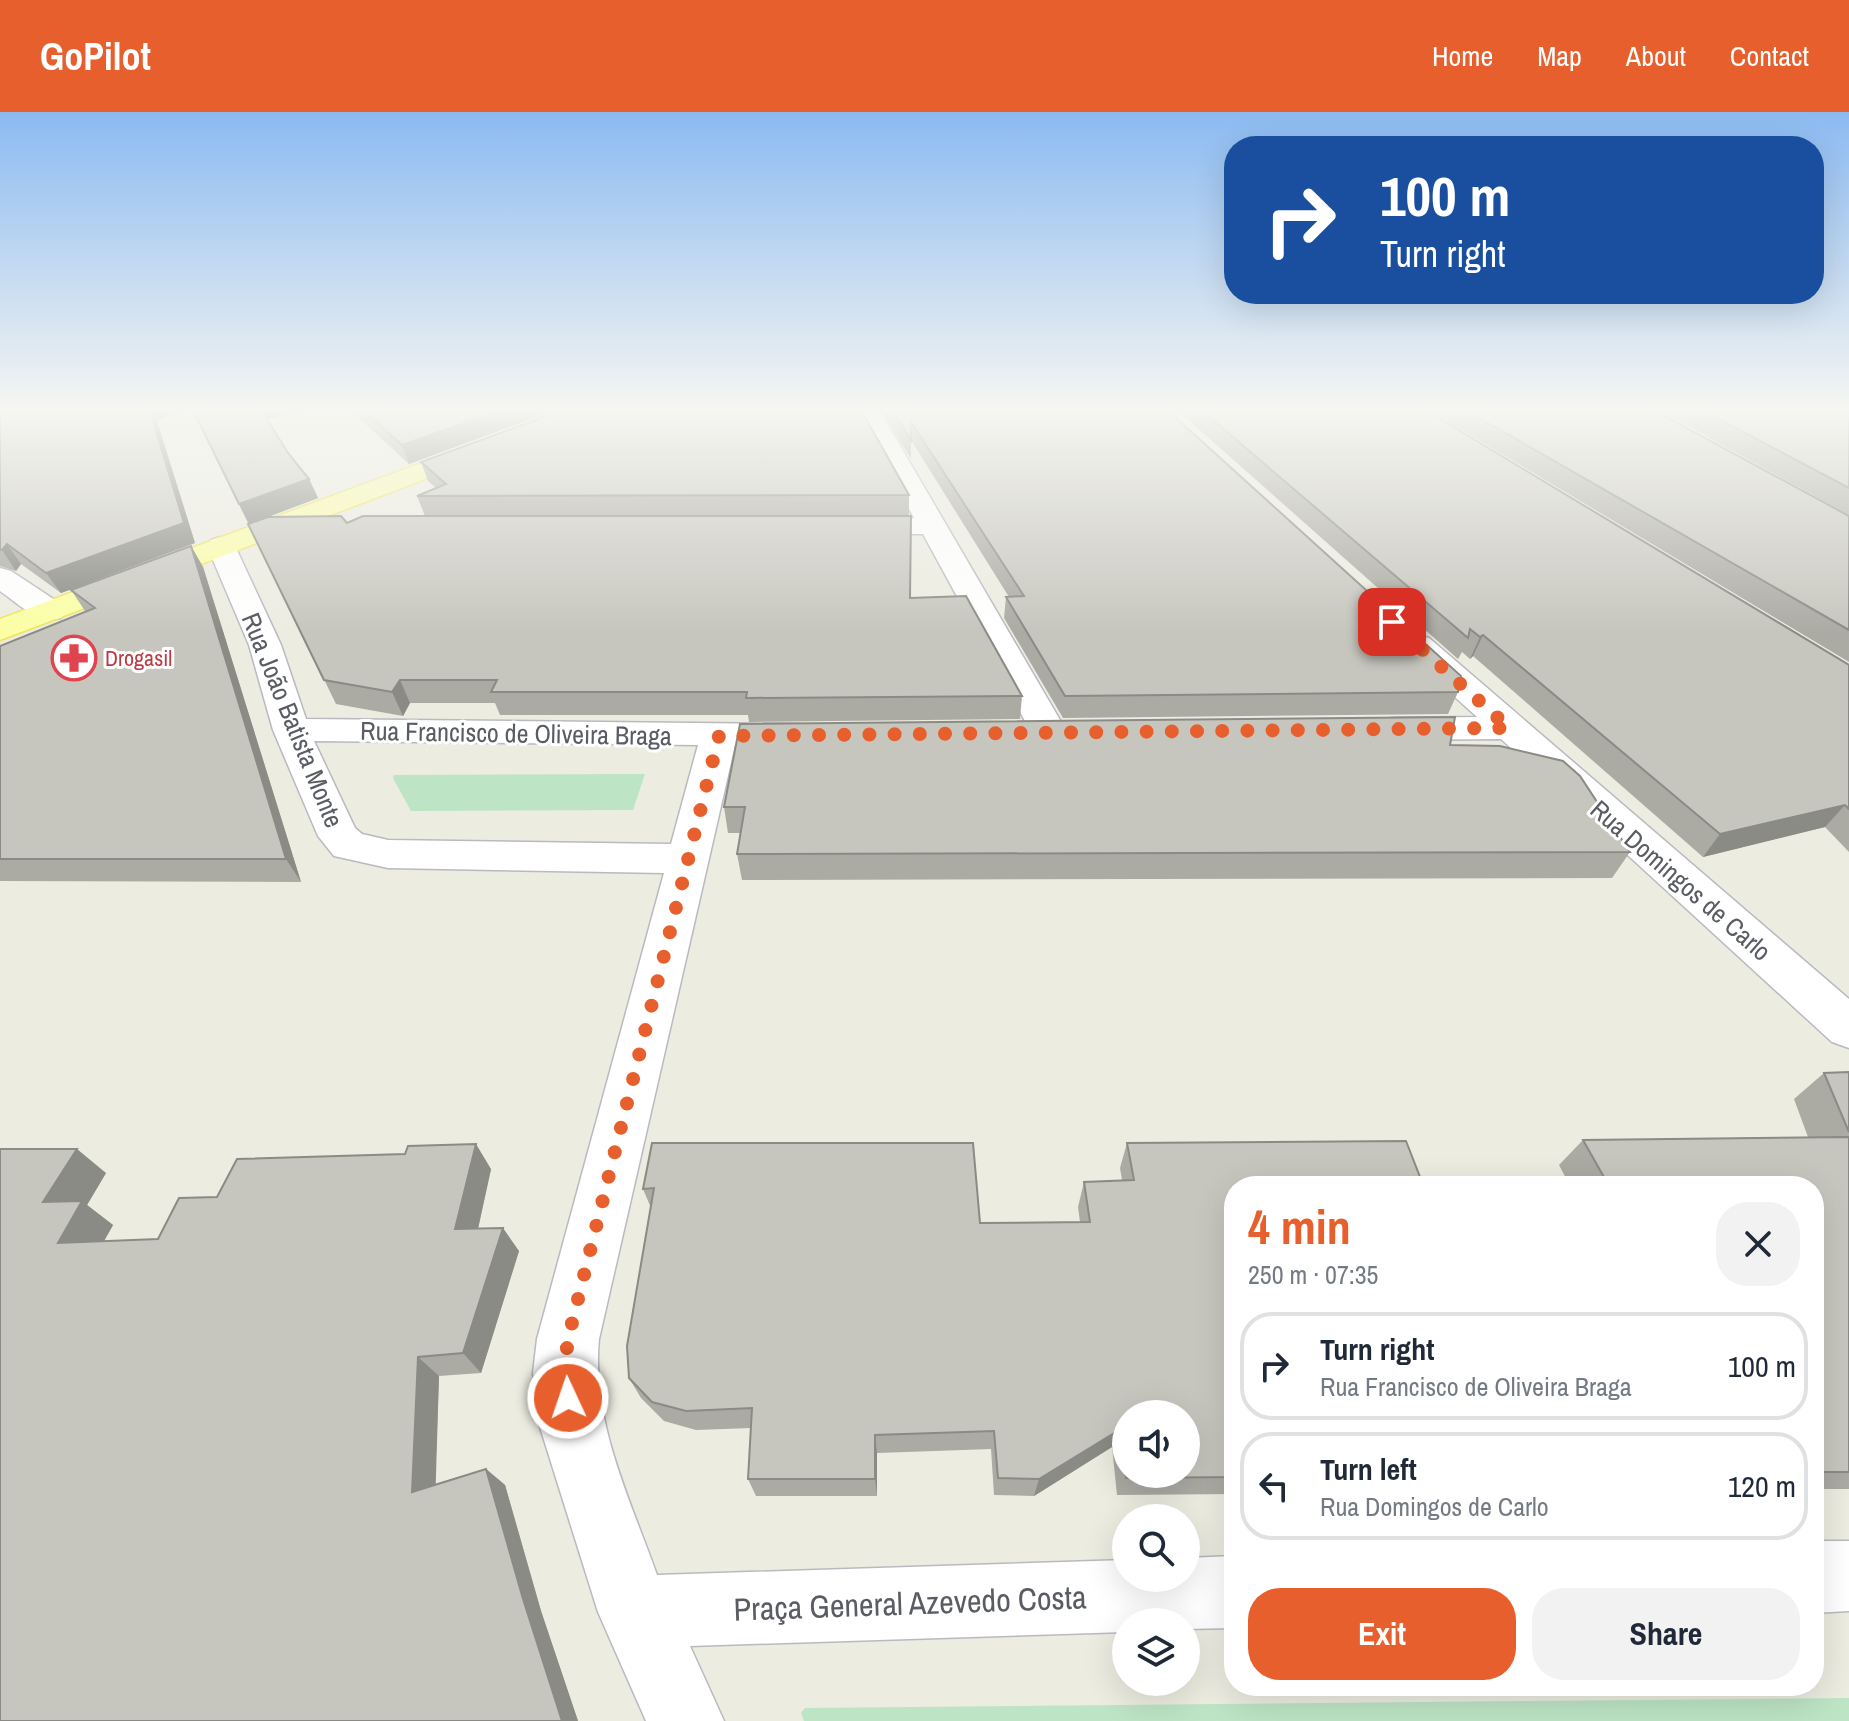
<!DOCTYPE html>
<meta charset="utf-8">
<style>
body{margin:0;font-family:"Archivo Narrow",sans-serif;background:#f2f2f3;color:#1f2937;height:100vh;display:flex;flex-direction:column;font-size:30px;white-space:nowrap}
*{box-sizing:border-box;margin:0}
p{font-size:26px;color:#747a83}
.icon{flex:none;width:44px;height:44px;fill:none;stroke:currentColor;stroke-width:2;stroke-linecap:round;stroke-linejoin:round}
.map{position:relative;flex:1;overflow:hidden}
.panel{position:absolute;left:1224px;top:1064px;width:600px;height:520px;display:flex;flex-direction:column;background:#fff;border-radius:32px;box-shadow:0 8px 32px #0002}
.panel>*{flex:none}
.hud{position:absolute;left:1224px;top:24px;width:600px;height:168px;border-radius:32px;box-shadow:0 8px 32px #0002;background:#1a4fa0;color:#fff;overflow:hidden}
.tools{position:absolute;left:1112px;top:1288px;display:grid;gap:16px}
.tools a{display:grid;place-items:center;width:88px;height:88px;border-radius:50%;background:#fff;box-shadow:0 8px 32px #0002;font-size:40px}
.pin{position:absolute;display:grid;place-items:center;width:68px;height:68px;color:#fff;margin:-34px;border-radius:16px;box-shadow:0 4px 12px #0006}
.me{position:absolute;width:88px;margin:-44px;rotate:357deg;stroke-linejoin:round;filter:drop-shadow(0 0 6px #0008)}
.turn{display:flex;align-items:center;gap:28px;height:168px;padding:0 24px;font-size:36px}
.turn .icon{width:104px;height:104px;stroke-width:2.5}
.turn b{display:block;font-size:56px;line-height:68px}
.round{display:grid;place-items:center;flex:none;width:84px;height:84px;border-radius:32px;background:#f2f2f3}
.overview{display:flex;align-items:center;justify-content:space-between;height:136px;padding:0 24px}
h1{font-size:48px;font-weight:700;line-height:60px;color:#e75f2c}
.button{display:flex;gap:16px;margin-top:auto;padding:16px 24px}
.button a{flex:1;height:92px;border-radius:32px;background:#e75f2c;color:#fff;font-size:32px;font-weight:700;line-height:92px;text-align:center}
.button a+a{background:#f2f2f3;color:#1f2937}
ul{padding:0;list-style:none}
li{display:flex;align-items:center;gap:24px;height:108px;margin:0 16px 12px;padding:0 8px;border:4px solid #e0e1e3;border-radius:32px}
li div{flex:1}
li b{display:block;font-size:30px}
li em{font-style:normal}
header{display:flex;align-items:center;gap:48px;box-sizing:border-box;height:112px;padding:0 40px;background:#e75f2c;color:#fff}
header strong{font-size:38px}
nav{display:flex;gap:44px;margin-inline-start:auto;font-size:28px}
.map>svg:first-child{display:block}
</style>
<header>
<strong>GoPilot</strong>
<nav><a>Home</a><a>Map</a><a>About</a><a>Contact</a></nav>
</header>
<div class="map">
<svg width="1849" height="1609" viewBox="0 0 1849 1609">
<rect width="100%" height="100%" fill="#ecece1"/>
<!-- green -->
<g fill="#bde4c5">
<path d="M645 662 633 698H625L411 699 393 666 394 663Z"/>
<path d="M1849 1586V1609H804L801 1601 805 1596Z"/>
</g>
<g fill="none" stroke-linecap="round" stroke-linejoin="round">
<!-- minor casing -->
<g stroke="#b9bac0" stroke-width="3">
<g id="minor">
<path d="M854 296H878L1067 620 1062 628 1049 631 1036 628 1031 620 923 422H852L842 420 838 414 842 408 852 406H914Z"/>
<path d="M221 425 231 428 235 434 281 533 306 607 799 612 812 615 817 623 812 631 799 634 735 633 599 1227C591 1309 630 1387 657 1463L1126 1448V1466H1186V1446L1234 1444V1516L1186 1517V1510H1126V1520L690 1534 724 1609H646L598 1500 539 1312 533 1261 537 1227 664 761 388 756 334 744 318 724 273 618 249 533 207 434 211 428ZM314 629 698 633 671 732 388 728 362 722 355 716Z"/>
<path d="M0 456 11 459 61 492 66 499 61 506C37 512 19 492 0 479Z"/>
<path d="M1417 523 1429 526 1849 887V936L1832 930 1501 627 1392 628 1379 625 1374 617 1379 609 1392 606 1477 605 1405 540 1401 533 1405 526Z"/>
<path d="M1814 1429H1849V1499L1814 1501Z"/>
</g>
</g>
<!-- major casing -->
<g stroke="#f0e356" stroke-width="3">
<path id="major" d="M570 296H604L600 301 0 528V507Z"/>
</g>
<!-- minor -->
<use href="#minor" fill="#fff" fill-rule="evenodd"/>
<!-- major -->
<use href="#major" fill="#fbfea4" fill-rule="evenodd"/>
</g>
<!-- wall -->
<g fill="#abaaa3">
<path d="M0 296 157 309 195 431 61 481 21 452 16 459 0 454Z"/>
<path d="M192 296H312L267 307 288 341 309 367 318 386 268 405 347 411 911 486 1022 584 1020 607 749 610 748 603H500L495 591H410L403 604 336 592Z"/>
<path d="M348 296H561L409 352Z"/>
<path d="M880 296H1165L1458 580 1448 602 1063 606 1004 506 1006 485H1009L911 328V347Z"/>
<path d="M1175 296H1422L1849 553V740L1825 715 1703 745 1473 544 1470 547 1462 540 1458 547Z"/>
<path d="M1425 296H1650L1849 404V550Z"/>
<path d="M1655 296H1849V403Z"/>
<path d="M421 350 909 383V403L425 404 417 384 436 376 428 369Z"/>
<path d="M191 434 203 455 301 770 0 769V534L85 499 71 478Z"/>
<path d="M1450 633 1630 740 1612 766 742 768 737 742 740 721H728L724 695Z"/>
<path d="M1849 960V1377H1814V1074H1570L1559 1053 1583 1028 1808 1025 1794 987 1824 961Z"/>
<path d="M652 1031 980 1111 1080 1110 1078 1095 1084 1070 1122 1068 1120 1056 1127 1031 1234 1074V1382L1117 1383 1112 1335 1034 1384 994 1383 991 1337 877 1341V1384H756L748 1367 751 1316 696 1318 664 1309 641 1286 629 1266 651 1096 643 1077Z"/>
<path d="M0 1037 106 1061 87 1093 113 1113 104 1129 158 1127 217 1085 491 1057 478 1116 519 1139 481 1261 439 1264 435 1372 486 1357 505 1373 541 1499 578 1609Z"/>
</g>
<!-- shaded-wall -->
<g fill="#8b8b85">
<path d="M149 296H190L157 309 195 431 61 481 46 461Z"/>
<path d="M259 296H312L264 308Z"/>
<path d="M507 296H561L409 352 402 333Z"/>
<path d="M309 367 318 386 249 412 239 392Z"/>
<path d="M7 432 21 452 16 459 2 438Z"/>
<path d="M191 434 203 455 301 770 286 747Z"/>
<path d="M1483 523 1473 544 1470 547 1480 525Z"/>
<path d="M400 568 410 591 403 604 392 580Z"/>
<path d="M1845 693 1825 715 1703 745 1720 722Z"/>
<path d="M476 1032 491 1057 473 1140 455 1117Z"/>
<path d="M77 1037 106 1061 87 1093 113 1113 90 1154 58 1131 43 1090Z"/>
<path d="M503 1116 519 1139 481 1261 463 1241Z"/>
<path d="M418 1245 439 1264 435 1395 412 1380Z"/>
<path d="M1121 1317 1112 1335 1034 1384 1039 1367Z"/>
<path d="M875 1323 877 1341V1384L875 1367Z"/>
<path d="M486 1357 505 1373 541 1499 578 1609H562L523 1487Z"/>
</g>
<!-- building -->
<g fill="#c7c6be" stroke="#8b8b85" stroke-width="2" fill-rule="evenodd">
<path d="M0 296H149L184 411 46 461 7 432 2 438H0Z"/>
<path d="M192 296H260L288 341 309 367 239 392Z"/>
<path d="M361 296H507L402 333Z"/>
<path d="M569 296H860L909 383 417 384 446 372 421 350Z"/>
<path d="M891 296H1165L1461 564 1458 580 1065 584 1006 485 1024 484 911 310V328Z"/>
<path d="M1199 296H1422L1849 553V697L1845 693 1720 722 1483 523 1480 525 1470 517 1468 526Z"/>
<path d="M1462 296H1650L1849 404V518Z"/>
<path d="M1698 296H1849V376Z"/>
<path d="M341 404 347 411 363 404H911L910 486 966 484 1022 584 746 586 747 580H491L497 568H400L392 580 324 568 248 412 268 405Z"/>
<path d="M191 434 286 747H0V534L95 496 71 478Z"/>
<path d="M1455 605 1450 633 1500 634 1563 649 1580 664 1630 740 737 742 745 695H724L740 612Z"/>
<path d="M1849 960V1020L1824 961Z"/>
<path d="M1849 1025V1360H1814V1074H1609L1583 1028Z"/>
<path d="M1406 1029 1422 1070H1433L1435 1074H1234V1365L1126 1366 1121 1317 1039 1367 998 1366 994 1319 875 1323V1367H748L752 1296 686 1299 652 1290 629 1266 627 1234 654 1076 643 1077 652 1031H973L980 1111 1090 1110 1084 1070 1134 1068 1127 1031ZM1126 1302H1186V1362H1126Z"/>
<path d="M476 1032 455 1117 503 1116 463 1241 418 1245 412 1380 486 1357 523 1487 562 1609H0V1037H77L43 1090 82 1089 58 1131 158 1127 179 1086 217 1085 237 1047 405 1042 408 1034Z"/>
</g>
<!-- sky -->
<linearGradient id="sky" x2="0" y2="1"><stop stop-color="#8bbaf1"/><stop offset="0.57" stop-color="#f6f6f2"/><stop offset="1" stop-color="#f6f6f2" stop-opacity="0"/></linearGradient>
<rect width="1849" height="521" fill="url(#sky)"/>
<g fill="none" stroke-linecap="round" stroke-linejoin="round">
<!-- route -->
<path stroke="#e75f2c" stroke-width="14" stroke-dasharray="0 25.2" d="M568 1286 564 1261 568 1227 719 624 1509 616 1392 510"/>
</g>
<!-- icons -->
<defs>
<g id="pharmacy-ring" transform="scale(2.3)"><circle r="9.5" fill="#fff" stroke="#e0444e" stroke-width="1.5"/><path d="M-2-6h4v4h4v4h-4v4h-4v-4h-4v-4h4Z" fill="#e0444e"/></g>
</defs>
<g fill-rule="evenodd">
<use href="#pharmacy-ring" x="74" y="546"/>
</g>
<g text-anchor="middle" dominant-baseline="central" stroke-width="6" stroke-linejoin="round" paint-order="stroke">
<!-- far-health labels -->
<g font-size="22" fill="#be3a42" stroke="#fff" text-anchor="start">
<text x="105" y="546">Drogasil</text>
</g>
<!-- street labels -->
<g font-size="26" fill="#595c62" stroke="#fff">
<text transform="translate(293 608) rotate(68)">Rua João Batista Monte</text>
<text transform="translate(516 621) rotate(1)">Rua Francisco de Oliveira Braga</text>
<text transform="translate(1681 768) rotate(41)">Rua Domingos de Carlo</text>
</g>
<!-- near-street labels -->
<g font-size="32" fill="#595c62" stroke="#fff">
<text transform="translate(910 1491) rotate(-2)">Praça General Azevedo Costa</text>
</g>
</g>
</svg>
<div class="tools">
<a><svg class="icon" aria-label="sound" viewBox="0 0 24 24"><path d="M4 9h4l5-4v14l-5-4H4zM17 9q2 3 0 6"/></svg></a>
<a><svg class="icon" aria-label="search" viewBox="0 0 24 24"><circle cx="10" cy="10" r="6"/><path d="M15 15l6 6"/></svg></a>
<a><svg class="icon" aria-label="layers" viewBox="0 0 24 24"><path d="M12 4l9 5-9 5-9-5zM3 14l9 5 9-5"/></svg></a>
</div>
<div class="pin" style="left:1392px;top:510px;background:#d93025"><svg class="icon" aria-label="arrive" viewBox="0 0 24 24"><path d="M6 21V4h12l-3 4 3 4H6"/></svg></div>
<svg class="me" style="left:568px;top:1286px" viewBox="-20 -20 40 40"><circle r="17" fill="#e75f2c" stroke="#fff" stroke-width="3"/><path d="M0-11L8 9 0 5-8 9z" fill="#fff"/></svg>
<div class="hud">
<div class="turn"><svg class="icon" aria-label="right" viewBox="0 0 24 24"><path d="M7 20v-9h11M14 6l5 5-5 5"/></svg><div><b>100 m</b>Turn right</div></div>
</div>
<section class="panel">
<div class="overview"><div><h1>4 min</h1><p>250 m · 07:35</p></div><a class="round"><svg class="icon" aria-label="close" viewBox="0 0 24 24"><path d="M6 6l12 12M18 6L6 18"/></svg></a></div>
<ul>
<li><svg class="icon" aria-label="right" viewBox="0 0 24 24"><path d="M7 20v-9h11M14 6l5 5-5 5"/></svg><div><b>Turn right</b><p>Rua Francisco de Oliveira Braga</p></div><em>100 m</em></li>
<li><svg class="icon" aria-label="left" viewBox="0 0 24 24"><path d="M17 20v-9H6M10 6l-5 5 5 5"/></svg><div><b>Turn left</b><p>Rua Domingos de Carlo</p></div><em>120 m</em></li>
</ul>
<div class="button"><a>Exit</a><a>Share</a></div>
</section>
</div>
